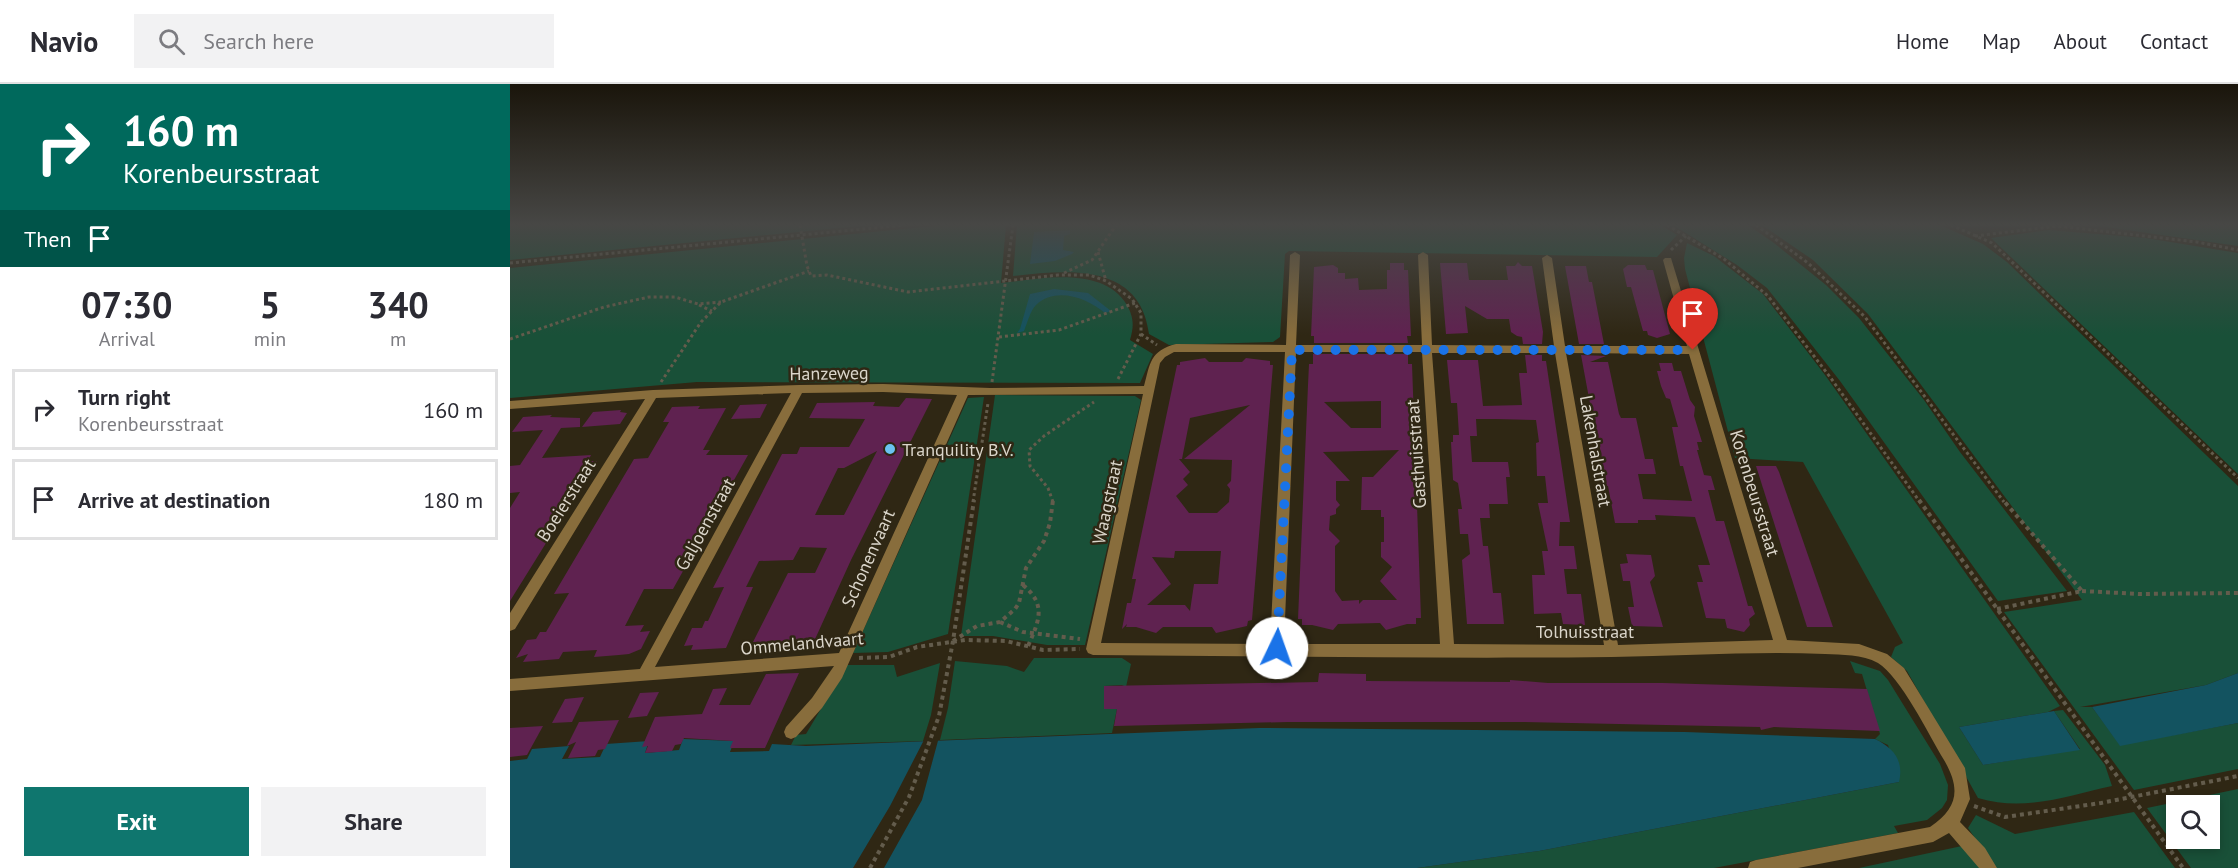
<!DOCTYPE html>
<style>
body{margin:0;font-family:"PT Sans",sans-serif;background:#f2f2f3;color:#2b2b33;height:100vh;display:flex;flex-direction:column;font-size:22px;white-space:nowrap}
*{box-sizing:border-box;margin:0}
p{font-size:20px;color:#7c7c81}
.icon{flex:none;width:33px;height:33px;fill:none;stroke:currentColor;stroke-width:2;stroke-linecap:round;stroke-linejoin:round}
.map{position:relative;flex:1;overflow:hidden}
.panel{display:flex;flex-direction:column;background:#fff;width:510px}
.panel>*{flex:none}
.guide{background:#00695c;color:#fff;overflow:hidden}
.controls{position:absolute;left:1656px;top:711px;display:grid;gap:12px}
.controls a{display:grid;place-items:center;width:54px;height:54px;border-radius:0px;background:#fff;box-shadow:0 3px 9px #0003;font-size:30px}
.pin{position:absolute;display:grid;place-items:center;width:51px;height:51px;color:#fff;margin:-62px -26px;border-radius:50% 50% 50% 0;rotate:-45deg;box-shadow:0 0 6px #0007}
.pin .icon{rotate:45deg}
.me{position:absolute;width:66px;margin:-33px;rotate:3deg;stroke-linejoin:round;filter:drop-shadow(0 0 4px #0008)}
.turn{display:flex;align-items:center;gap:21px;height:126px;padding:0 24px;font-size:27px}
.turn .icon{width:78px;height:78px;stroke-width:2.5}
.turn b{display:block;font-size:42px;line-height:51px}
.then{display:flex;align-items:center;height:57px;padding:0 24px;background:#0003;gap:12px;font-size:22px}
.eta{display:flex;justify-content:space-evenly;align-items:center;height:102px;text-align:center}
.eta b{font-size:36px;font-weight:700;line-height:42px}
.button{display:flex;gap:12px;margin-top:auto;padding:12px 24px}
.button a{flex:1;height:69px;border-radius:0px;background:#0f766e;color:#fff;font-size:24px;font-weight:700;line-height:69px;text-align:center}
.button a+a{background:#f2f2f3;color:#2b2b33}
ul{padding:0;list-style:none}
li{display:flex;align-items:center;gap:18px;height:81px;margin:0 12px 9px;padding:0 12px;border:3px solid #e1e1e2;border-radius:0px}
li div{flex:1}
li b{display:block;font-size:22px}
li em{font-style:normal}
header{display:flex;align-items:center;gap:36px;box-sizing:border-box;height:84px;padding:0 30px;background:#fff;border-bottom:2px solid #e1e1e2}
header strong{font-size:28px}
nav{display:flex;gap:33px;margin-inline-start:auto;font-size:21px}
.search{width:420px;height:54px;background:#f2f2f3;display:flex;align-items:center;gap:15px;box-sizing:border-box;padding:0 21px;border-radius:0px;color:#7c7c81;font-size:22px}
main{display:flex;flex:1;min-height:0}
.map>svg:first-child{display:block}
</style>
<header>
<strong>Navio</strong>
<div class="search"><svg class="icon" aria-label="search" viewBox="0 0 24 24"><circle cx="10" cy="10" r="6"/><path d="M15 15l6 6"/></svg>Search here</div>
<nav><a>Home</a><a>Map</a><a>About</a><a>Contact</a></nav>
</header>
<main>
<section class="panel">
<div class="guide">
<div class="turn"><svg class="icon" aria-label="right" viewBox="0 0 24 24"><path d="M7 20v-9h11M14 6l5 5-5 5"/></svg><div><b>160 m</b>Korenbeursstraat</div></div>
<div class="then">Then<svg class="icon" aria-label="arrive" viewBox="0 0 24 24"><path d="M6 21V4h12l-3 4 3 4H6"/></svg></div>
</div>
<div class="eta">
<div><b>07:30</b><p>Arrival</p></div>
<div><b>5</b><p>min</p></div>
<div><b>340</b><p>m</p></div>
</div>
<ul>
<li><svg class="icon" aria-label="right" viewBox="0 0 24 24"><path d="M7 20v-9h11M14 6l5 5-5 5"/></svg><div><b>Turn right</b><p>Korenbeursstraat</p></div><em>160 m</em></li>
<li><svg class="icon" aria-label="arrive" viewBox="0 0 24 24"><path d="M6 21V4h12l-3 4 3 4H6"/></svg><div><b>Arrive at destination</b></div><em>180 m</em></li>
</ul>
<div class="button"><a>Exit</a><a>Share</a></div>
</section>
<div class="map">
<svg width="1728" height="784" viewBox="0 0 1728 784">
<rect width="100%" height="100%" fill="#2f2714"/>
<!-- green -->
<g fill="#195038" fill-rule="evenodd">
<path d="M0 141H360L0 176Z"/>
<path d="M433 141H496L491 199C529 195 593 181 617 221 624 234 624 242 620 256L643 270 630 299 187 298 0 314V184Z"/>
<path d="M507 141H1151L1167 151 1147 173 779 167 775 170 770 253 763 258 659 261 639 250C630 178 557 186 503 192Z"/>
<path d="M1163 141H1238L1264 159 1316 201 1349 234 1414 316 1450 368 1557 507 1488 517 1330 297 1257 204 1227 181Z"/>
<path d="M1252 141H1430L1473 160 1497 178 1728 402V589L1696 601 1570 623H1582L1610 661 1728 639V685L1624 706 1494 528 1572 516 1358 230 1303 176Z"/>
<path d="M1582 141H1728V162Z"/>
<path d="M1539 146 1636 154 1728 169V390L1481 154Z"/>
<path d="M1177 159 1204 172 1253 210 1315 291 1550 622 1538 628 1449 643 1473 681 1570 665 1544 627 1553 626 1595 681 1602 702C1556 712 1515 728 1468 714L1397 587 1381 573 1385 563 1393 559 1293 378 1225 374 1175 185 1174 174Z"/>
<path d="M485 311 625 312 631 316 575 561H537L483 552H451Z"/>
<path d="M474 313 438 550 378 568 343 569 458 314Z"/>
<path d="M524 574H612L621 580 616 603 612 601 594 602V625H607L602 649 430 656 438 624 445 577 497 582 514 588Z"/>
<path d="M1340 577 1370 587 1378 596 1430 680 1438 701 1437 716 1432 724 1417 736 1384 742 1388 749 1204 784H907L1029 767 1389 698 1378 661 1365 655 1370 650 1352 590 1345 589Z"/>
<path d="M430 579 421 631 413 657 281 661 286 651 296 650 337 581H384L387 593Z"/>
<path d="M1728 705V784H1681L1637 724ZM1666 722H1700V754H1666Z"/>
<path d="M1624 728 1665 784H1486L1458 744 1466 731 1505 750Z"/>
<path d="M1452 762 1472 784H1349Z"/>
</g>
<!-- water -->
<g fill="#135360">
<path d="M560 146V150L554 152 553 166 564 168 562 170 545 177 520 180 524 148Z"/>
<path d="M544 205 578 209 601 227 595 229C577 214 546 202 526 221 520 227 517 240 514 247L507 249 510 245 520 210Z"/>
<path d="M1728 589V639L1610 662 1582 623 1696 601Z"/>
<path d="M1544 627 1570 666 1473 681 1449 643Z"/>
<path d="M749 644 1175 648 1365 655C1384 664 1394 677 1389 698L1029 767 907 784H0V677L17 675 22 665 59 662 52 675 90 673 96 660 139 657 135 669 169 666 173 655 224 657 220 668 259 667 262 660 296 662Z"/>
</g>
<!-- pier -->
<path fill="#2f2714" d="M429 653 412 716 374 784H343L380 722 415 654Z"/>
<!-- building -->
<g fill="#5f2250" fill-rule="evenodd">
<path d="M1008 178 1012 182H1022L1033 248 1032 260H1013L1012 253 1007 252 1001 248 999 235H977L955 222 958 249 936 250 930 179H957L959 196H998L996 182H1005Z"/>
<path d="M880 179H894V186H898L901 252H897L898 259H804V252H801L804 183 823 181 828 184V189H835V195L848 194 849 206 877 205V186H880Z"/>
<path d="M1118 181H1135L1137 186H1143L1160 250 1147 254 1138 251 1137 247H1133L1121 203H1117L1113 185Z"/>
<path d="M1055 182H1076L1079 198H1082L1094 260H1069Z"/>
<path d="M803 270H898V280H902L911 534H906V540H897L876 546 870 539 828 540 823 546 802 541H792V535H788L798 301 799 280H803ZM871 317V344H841L814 318ZM889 366 863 393H852L851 426H871V433H874V458H871V473L882 483 870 497 887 516H853L849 520V516L832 517 825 507V462L830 457 819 446 820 432 826 430V425L830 421 826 416V397H840L813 368Z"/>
<path d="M1015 271H1032V277H1036L1060 438H1050L1049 462H1064L1067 485H1054L1057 510H1071L1075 541 1053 540 1051 529 1024 530 1022 491H1035L1032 467H1038L1028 419H1038L1035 392H1027L1026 359 1029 358 1026 336 986 335H966L967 352H960L962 378H998L1000 393H996L998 420H979L980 434H970L973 462H978L983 509H991L994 540H957L952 476 960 470 958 450H950L948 425H952L948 399 943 396 941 358H943V351H949L947 319H941L937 276H968L973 322 1012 321 1009 289H1017Z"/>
<path d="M1071 271 1096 272 1080 278H1098L1109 330 1111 334H1126L1135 375H1143L1146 390H1128L1133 415 1182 417 1173 382H1170L1162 343H1168L1160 315 1156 314 1151 302 1147 287H1151L1149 279H1162L1164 287H1171L1180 316 1185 323 1184 332 1192 358H1187L1189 366H1187L1194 391 1201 392 1205 406H1198L1206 437H1214L1238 522H1242L1245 530 1239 535 1240 541 1234 548 1217 544 1215 535 1196 534 1187 498H1193L1188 481H1200L1185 433 1145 431 1146 436H1128V439H1105L1098 402H1096L1088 352H1086Z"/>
<path d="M695 274 699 278H732L736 274 760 277V281H763L742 536 738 537 737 542 706 549 702 543H653L646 549 626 543H616L617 540 612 545 617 519H621L626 495H622L667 281H670V278ZM740 321 674 375 722 376 721 397 717 401 720 405 719 418 707 429H679L666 412 678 401 673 395 680 388 669 375H672L680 334ZM665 467H711L708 500H684L680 527 675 521H637L661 500 642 473 664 474Z"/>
<path d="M396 314 422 315 341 476 301 564H268L271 558H243L278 489H305L317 464 290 463 283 476 249 477 236 503H243L216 564 181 566 183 561 174 562 182 544H192L195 537H198L214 503 203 504 272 370H287L290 363H339L355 335 299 334 307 319 365 318 363 322 389 323ZM367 367 334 431H305L328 384H334Z"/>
<path d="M257 320 250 334 221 335 230 321Z"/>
<path d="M190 322 188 325 216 324 193 366H200L196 371H238L163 505H134L115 542 134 541 130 548 140 547 131 565 119 570 109 571 84 573 87 566 53 568 49 575 13 578 18 570 6 574 17 556 26 555 30 548H36L59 509 44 510 124 375 138 374 159 338H153L162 323Z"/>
<path d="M111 326 110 328 117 329 110 340 72 343 83 328Z"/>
<path d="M42 331 40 333 70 334V343L51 344 32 374 81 371 78 377H87L0 517V424L10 408 0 409V382L10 381 33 346 2 348 13 333Z"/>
<path d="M1246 382H1266L1269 388 1323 543H1297Z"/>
<path d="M1116 470 1141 471 1145 492 1140 498 1153 543 1122 542 1118 523H1124L1120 497H1113L1110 480 1118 479Z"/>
<path d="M289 589 255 664H220L223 657 174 654 171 660 165 661 162 667 135 669 138 662 132 663 145 633 192 630 203 605 217 604 209 621H240L256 590Z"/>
<path d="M809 589 856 590V597L1000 598V596L1038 599H1153L1357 605 1370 647 1264 643 1251 646 1250 643 1014 638H778L604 642 607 625H594V602L808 598Z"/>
<path d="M149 608 137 632 118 634 130 609Z"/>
<path d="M74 613 62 638 42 639 55 615Z"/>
<path d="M109 636 95 665 88 666 85 672 58 674 66 658 57 662 69 638Z"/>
<path d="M33 642 17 671 0 673V644Z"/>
</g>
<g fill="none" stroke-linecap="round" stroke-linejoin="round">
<!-- path-far1 -->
<g stroke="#635c4c" stroke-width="3" stroke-dasharray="3 3" stroke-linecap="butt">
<path d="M290 141 297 182 301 192 317 191 398 208 548 191H579L596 197 622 215 631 229V250L608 295"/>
<path d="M1157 141 1214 175 1258 212 1320 293 1410 418"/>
<path d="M1246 141 1298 179 1355 233 1494 418"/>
<path d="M1441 141 1482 159 1728 394"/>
<path d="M1465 152 1547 142 1687 158 1728 166"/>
<path d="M1161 166 1176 152"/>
<path d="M588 168 596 197"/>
<path d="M0 179 395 141"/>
<path d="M554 189 582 176 606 141"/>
<path d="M189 221 202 227"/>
<path d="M631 250 647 261"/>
<path d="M489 253 549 246 625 219"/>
<path d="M0 255 94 223 139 213H165L188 220 211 218"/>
<path d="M151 298 191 238 211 218 299 187"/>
<path d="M482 298 503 141"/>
<path d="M463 418 478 319"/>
<path d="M543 418 538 404 520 382 519 366 534 352 584 318"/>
</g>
<!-- path -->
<g stroke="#635c4c" stroke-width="4" stroke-dasharray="4 4" stroke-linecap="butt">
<path d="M1409 416 1673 784"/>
<path d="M513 501C537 521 529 537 518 562"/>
<path d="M1572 507 1630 510 1728 509"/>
<path d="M1487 525 1572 507 1493 416"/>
<path d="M490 538 513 548 570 555"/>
<path d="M443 557 467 542 490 538 505 525 509 519 516 484 534 457 540 439 543 416"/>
<path d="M349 574 379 573 407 563 455 556 496 557 533 566 570 565"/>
<path d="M1464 722 1495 733 1591 719 1728 692"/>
<path d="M360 784 399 713 429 632 443 557 464 416"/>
</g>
<!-- minor -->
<path fill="#886d3c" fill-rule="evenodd" d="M785 168 790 171 786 261H912L908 171 913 168 918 171 922 261 1044 262 1032 174 1037 171 1042 174 1055 262H1177L1153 176 1155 174H1161L1277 556 1349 560 1377 570 1394 584 1455 684 1460 715 1450 738 1475 764 1487 784H1469L1439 749 1423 758 1288 784H1238L1240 778 1246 776 1420 743C1448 724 1451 705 1434 676 1419 651 1390 592 1368 579 1352 570 1332 571 1315 570 1244 567 1173 572 1102 573 929 575 756 572 583 571L578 569 576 565 633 310 458 311 332 594 312 624 286 653 281 655 276 653 274 648 276 643 302 614 324 582 0 607V595L130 585 281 309 146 314 5 545 0 547V529L135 315 0 325V317L143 306 289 301 373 300 480 304 634 302C640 279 640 267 666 260L776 261 780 171ZM664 268H775L760 560 591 559 650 279 655 273ZM786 268H912L930 560H774ZM922 269H1045L1094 561 944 560ZM1056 269 1179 270 1263 556 1108 561ZM373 308 447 311 329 569 145 583 292 309Z"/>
</g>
<!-- sky -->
<linearGradient id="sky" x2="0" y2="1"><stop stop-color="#1a150b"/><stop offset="0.56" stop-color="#474745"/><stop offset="1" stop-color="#474745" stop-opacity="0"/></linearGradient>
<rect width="1728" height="251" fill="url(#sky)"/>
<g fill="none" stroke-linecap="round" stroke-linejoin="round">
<!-- route -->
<path stroke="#1a73e8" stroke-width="10" stroke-dasharray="0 18" d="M767 564 782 266H1183"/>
</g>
<!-- markers -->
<circle fill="#6ac3f1" stroke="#2f2714" stroke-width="2" cx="380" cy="365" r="6"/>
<g text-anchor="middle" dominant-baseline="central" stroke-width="5" stroke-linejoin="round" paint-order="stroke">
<!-- street labels -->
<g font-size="18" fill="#dad5ca" stroke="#2f2714">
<text transform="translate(319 289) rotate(-1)">Hanzeweg</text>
<text transform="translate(1086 367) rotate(80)">Lakenhalstraat</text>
<text transform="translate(906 370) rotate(-94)">Gasthuisstraat</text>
<text transform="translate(1245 409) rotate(73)">Korenbeursstraat</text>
<text transform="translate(56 416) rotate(-58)">Boeierstraat</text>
<text transform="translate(597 418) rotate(-78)">Waagstraat</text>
<text transform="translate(195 440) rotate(-61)">Galjoenstraat</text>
<text transform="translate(358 474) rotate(-66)">Schonenvaart</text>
<text x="1075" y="547">Tolhuisstraat</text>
<text transform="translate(292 559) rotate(-5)">Ommelandvaart</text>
</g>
<!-- poi labels -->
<g font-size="18" fill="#dad5ca" stroke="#2f2714" text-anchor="start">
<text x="392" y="365">Tranquility B.V.</text>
</g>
</g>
</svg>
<div class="controls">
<a><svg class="icon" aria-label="search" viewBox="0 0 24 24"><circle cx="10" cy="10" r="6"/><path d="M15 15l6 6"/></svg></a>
</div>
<div class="pin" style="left:1183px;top:266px;background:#d93025"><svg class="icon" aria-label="arrive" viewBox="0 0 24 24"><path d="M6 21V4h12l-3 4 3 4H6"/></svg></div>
<svg class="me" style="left:767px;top:564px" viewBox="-20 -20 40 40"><circle r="19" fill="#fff"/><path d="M0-13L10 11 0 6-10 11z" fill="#1a73e8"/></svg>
</div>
</main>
